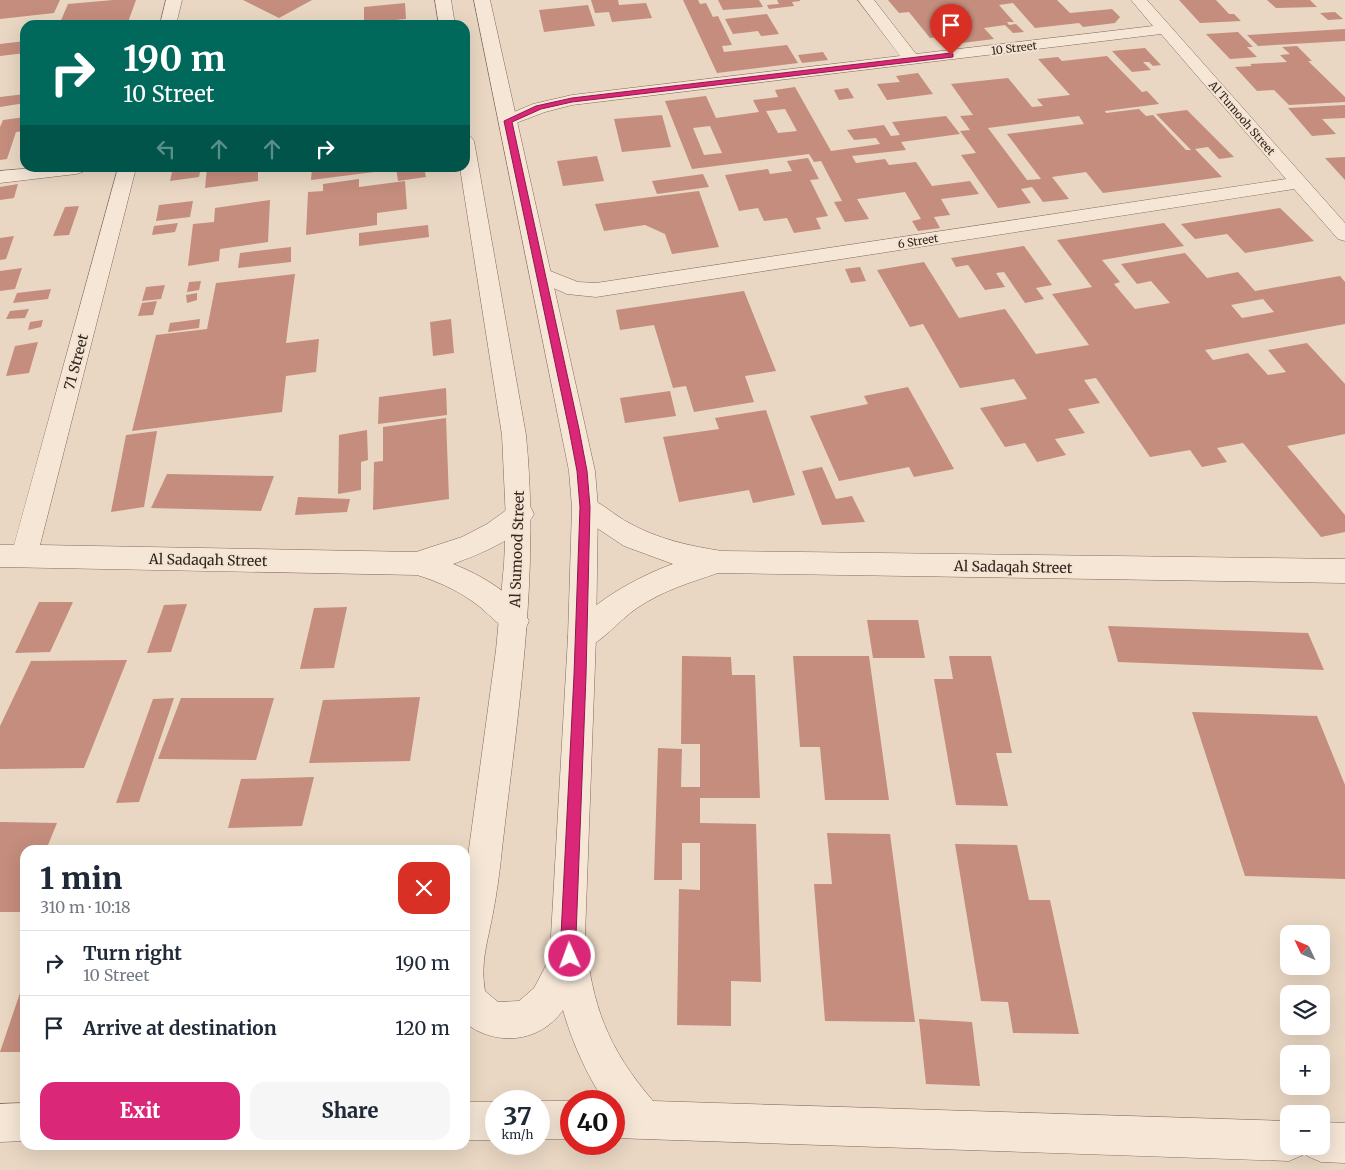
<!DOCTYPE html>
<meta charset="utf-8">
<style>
body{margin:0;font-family:Merriweather,serif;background:#f6f6f7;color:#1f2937;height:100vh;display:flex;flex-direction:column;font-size:19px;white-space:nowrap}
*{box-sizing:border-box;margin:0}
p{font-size:16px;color:#747a83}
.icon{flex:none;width:28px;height:28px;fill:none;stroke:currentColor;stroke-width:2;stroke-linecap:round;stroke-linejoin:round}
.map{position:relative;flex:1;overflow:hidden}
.sheet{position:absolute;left:20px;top:845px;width:450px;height:305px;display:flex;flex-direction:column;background:#fff;border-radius:15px;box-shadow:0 5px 20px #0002}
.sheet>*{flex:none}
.banner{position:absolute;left:20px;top:20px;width:450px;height:152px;border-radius:15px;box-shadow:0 5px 20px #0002;background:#00695c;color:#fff;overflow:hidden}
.needle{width:32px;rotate:314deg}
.fabs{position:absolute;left:1280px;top:925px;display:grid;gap:10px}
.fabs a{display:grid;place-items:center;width:50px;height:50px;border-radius:10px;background:#fff;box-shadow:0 5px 20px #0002;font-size:25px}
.speed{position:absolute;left:485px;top:1090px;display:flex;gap:10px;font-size:25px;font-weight:700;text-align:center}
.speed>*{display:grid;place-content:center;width:65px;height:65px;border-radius:50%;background:#fff;box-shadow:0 5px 20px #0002;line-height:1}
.speed small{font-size:12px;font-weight:400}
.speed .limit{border:8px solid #d22;background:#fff;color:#111}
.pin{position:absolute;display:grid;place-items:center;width:42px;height:42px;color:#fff;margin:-51px -21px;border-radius:50% 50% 50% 0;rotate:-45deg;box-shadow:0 0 5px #0007}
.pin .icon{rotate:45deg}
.me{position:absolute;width:55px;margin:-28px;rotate:358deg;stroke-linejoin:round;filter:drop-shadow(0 0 4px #0008)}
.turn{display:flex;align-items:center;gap:18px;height:105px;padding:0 20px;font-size:22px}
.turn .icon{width:65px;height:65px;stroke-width:2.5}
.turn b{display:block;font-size:35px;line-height:42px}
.lanes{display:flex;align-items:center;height:48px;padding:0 20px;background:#0003;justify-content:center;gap:25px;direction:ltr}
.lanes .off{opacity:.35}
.round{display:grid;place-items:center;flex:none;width:52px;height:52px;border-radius:15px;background:#f6f6f7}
.head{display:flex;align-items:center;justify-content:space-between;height:85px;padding:0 20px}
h1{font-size:30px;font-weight:800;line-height:38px}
.action{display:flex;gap:10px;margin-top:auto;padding:10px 20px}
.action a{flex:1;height:58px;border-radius:15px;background:#db2777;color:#fff;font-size:20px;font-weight:800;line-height:58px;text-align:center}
.action a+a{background:#f6f6f7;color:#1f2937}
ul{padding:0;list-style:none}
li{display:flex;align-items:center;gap:15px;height:65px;padding:0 20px;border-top:1px solid #e0e1e3}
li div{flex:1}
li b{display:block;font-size:19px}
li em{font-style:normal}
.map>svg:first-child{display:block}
</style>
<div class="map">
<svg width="1345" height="1170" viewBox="0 0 1345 1170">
<rect width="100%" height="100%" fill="#e9d7c3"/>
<!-- building -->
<g fill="#c48d7d" fill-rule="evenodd">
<path d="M0 0H60L54 13 0 19Z"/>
<path d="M113 0H136L127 25H59L68 4Z"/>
<path d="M243 0H312L279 18Z"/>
<path d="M591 0H618L619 5 646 3 652 18 612 22 609 12 595 13Z"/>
<path d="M683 0H698L700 4 706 3 713 17 718 16 732 45 722 46 724 52 787 45 798 63 717 73Z"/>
<path d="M718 0H759L763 7 723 10Z"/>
<path d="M777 0H800V1L792 2 794 6 769 9 767 5 779 4Z"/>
<path d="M888 0H1057L1070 13 1112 9 1120 17 1115 23 1083 27 1079 23 1035 28 1013 3 999 5 1014 22H1007L1009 25 1016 24 1024 32 1013 33 1005 25 984 28 994 39 962 43 955 35 930 38 909 12 899 13Z"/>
<path d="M1179 0H1216L1229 14H1234L1241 21 1200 23Z"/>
<path d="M1267 0H1310L1317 7 1276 8Z"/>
<path d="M405 3 406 19 395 20 396 25H364V7Z"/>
<path d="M588 5 595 26 544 32 539 10Z"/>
<path d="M1335 12 1343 19 1328 20 1320 13Z"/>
<path d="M767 14 779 34 761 36 758 31 733 34 725 19Z"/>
<path d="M355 21 354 25H325V24Z"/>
<path d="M1345 29V41L1258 46 1247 35Z"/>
<path d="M1238 32 1253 47H1247L1257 57 1230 59 1206 34Z"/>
<path d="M25 41V53L0 56V44Z"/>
<path d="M1297 46 1312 61H1308L1345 97V102L1289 105 1274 90 1257 91 1235 67 1252 66 1250 64 1287 62 1280 55 1290 54 1282 47Z"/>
<path d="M1145 48 1161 65 1153 66 1149 62H1143L1151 70 1132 72 1112 51Z"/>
<path d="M823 52 828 60 802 63 798 55Z"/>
<path d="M1107 56 1142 92 1147 91 1159 104 1105 111 1106 113 1139 109 1146 116 1153 115 1186 150H1191L1156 114 1187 110 1234 157 1219 159 1208 147 1195 149 1222 177 1103 193 1086 172 1052 177 1069 199 1043 202 1032 187 1021 189 1031 203 998 208 961 155 976 153 960 131 970 130 960 116 973 115 951 84 1008 78 1032 107 1043 106 1037 99 1070 95 1038 59 1058 57 1062 61ZM1079 116 1084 124 1007 134 1041 179 1027 180 988 128Z"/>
<path d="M918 73 933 94 887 100 877 84 900 82 896 76Z"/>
<path d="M795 87 831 151 880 144 876 138 854 140 847 130 884 125 891 136 900 135 892 122 946 116 960 134 901 142 906 150 852 156 856 163 885 159 889 165 916 162 932 186 970 181 979 194 941 199 950 215 934 217 940 228 918 231 912 221 921 219 905 192 857 199 869 219 845 222 834 202 842 201 821 161 814 162 809 154 692 169 665 101 706 96 716 118 759 112 753 100 778 97 775 90ZM785 109 797 131 778 133 766 111ZM710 126 722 153 704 155 693 128Z"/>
<path d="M848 88 854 98 839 100 834 90Z"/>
<path d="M25 94V103L0 107V97Z"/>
<path d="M1345 105V118L1322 119 1336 134 1312 136 1288 108Z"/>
<path d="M662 115 671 147 622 152 614 119Z"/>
<path d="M25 117V131L16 132 7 159 0 160V127L3 120Z"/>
<path d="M597 156 604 181 563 186 557 161Z"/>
<path d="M1345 157V180L1325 158Z"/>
<path d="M808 158 819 179 810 180 828 216 816 218 821 229 794 233 787 218 764 221 758 208 739 211 725 175 768 169 770 174 792 171 787 161Z"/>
<path d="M173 168H201L199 177 170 181Z"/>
<path d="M207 168H258V181L205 188Z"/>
<path d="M312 168H382V171L311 180Z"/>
<path d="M396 168H424L426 177 398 181Z"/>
<path d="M703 174 709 187 657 194 652 181Z"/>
<path d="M359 179V187L405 181 407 209 377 213V225L306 235 308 192 323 191V184Z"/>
<path d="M18 184 14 198 0 200V187Z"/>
<path d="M699 191 719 247 672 254 665 234 645 225 604 231 595 204Z"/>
<path d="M270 200 268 242 220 249 219 261 188 266 193 224 214 222 215 208Z"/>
<path d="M193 201 190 217 156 221 159 205Z"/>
<path d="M79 206 69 235 53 236 65 207Z"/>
<path d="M1280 208 1314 241 1245 253 1227 234 1195 239 1181 224Z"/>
<path d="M178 223 175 232 152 235 154 226Z"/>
<path d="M1164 223 1184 246 1102 260 1120 282 1114 284 1135 309 1170 303 1151 281 1137 284 1121 264 1185 253 1207 278 1238 272 1255 291 1340 276 1345 282V324L1205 350 1213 360 1248 353 1268 375 1286 372 1268 350 1307 343 1345 384V434L1287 446 1345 515V532L1321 537 1243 443 1217 448 1227 462 1202 467 1190 450 1150 457 1096 378 1084 380 1100 403 1068 409 1085 433 1055 439 1066 455 1037 462 1025 443 1005 447 980 408 1027 399 1014 379 960 388 923 324 910 327 877 270 924 262 959 318 1005 309 1036 354 1089 345 1052 294 1092 287 1057 240ZM1263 299 1274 312 1242 318 1231 305Z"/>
<path d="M428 225 429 237 359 246V233Z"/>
<path d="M14 236 6 259 0 260V238Z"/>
<path d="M1024 246 1052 285 1036 288 1044 299 1025 303 1004 272 996 273 1005 287 985 290 968 265 956 267 951 258Z"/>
<path d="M291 247V262L238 268 240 253Z"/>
<path d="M860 267 866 281 851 283 845 269Z"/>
<path d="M22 268 15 289 0 291V271Z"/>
<path d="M295 274 286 343 319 339 316 372 286 376 282 412 132 431 156 335 207 329 216 283Z"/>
<path d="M201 281 199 290 187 292 189 282Z"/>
<path d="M165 285 161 299 142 301 146 287Z"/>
<path d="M51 289 48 299 13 303 17 293Z"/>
<path d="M744 291 776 371 745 376 754 402 694 412 686 386 673 388 654 325 620 330 616 310Z"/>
<path d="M197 293V300L187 303 186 295Z"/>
<path d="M157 301 153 315 138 316 142 303Z"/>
<path d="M29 309 25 318 6 319 10 311Z"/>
<path d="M200 319 199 328 168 332 170 323Z"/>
<path d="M451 319 454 353 433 356 430 322Z"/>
<path d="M43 320 41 327 28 330 30 322Z"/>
<path d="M38 342 29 373 6 376 15 346Z"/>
<path d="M908 387 954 469 914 477 909 467 839 481 810 416 868 404 864 396Z"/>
<path d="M446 388 447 415 378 424 379 397Z"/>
<path d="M670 391 676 416 625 423 620 398Z"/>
<path d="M766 410 795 495 753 503 749 490 679 502 663 437 719 429 715 418Z"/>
<path d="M446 418 449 499 373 510 374 462 383 461V427Z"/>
<path d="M367 430 368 460 361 462V490L338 494 339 435Z"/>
<path d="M157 431 144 507 111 512 126 435Z"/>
<path d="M822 467 836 499 852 496 865 522 822 525 802 471Z"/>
<path d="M167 474 274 476 261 511 151 508Z"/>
<path d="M298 497 350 499 347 512 295 515Z"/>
<path d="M39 602H73L50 652 15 653Z"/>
<path d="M187 604 171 652 147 653 164 605Z"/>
<path d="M347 607 334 668 300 669 314 608Z"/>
<path d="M867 620H918L925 658H873Z"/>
<path d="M1108 626 1308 633 1324 670 1118 662Z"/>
<path d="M682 656 731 657 732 675H755L760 798H700V823L756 824 761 982 731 981V1026L677 1025 679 889 700 890V843H682V880H654L658 748 682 749 681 787H700V744H681Z"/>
<path d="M793 656H869L889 800H825L820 747H800Z"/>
<path d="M949 656H991L1012 753H996L1008 806 956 805 934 679H953Z"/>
<path d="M127 660 84 768 0 769V726L31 661Z"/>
<path d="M420 697 410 761 309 763 323 700Z"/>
<path d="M174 698 139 802 116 803 153 699Z"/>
<path d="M181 698H274L256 760 158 759Z"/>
<path d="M1192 712 1317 716 1345 785V879L1245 876Z"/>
<path d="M314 777 302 826 228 828 241 779Z"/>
<path d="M0 822 57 823 46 850H25V901L21 912H0Z"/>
<path d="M827 833 890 834 915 1022 825 1021 814 884H832Z"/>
<path d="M955 844 1017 845 1029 900H1050L1079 1034 1013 1033 1008 1002 981 1001Z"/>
<path d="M392 845 391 850H289L290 847Z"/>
<path d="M22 987H25V1052H0Z"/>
<path d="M919 1019 972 1022 980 1086 926 1084Z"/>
</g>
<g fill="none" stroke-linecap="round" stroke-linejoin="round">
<!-- minor casing -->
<g stroke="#82695c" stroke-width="1">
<g id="minor">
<path d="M166 0H182L176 25H160Z"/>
<path d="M858 0H874L916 54 1153 26 1131 0H1147L1345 223V241L1338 239 1294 189 596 297 567 294 533 279 530 274 533 269 540 267 578 282 596 283 1286 179 1161 34 572 105 545 112 508 126 502 125 499 121 502 117 533 104 572 95 900 56Z"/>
<path d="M33 168H85L83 172 76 174 0 183V171Z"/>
<path d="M118 168H136L40 545 416 552 462 537 487 524 512 506 521 503 530 506 534 514C522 538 477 555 453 564 479 574 517 595 529 621L525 630 515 634C501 628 492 617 480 607 461 592 440 582 417 575L0 567V545H14Z"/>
<path d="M585 496C601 502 614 515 629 523 658 539 689 546 722 551L1345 559V583L718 573C689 583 664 590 637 608 618 621 603 642 582 650L572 646 568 637C582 606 641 575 673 564L624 546 576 514 572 507 576 500Z"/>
</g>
</g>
<!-- tertiary casing -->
<g stroke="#82695c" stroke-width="1">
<g id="tertiary">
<path d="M435 0H451L455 25H439Z"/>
<path d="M474 0H490L595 471 598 507 596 637 585 936C592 1006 607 1047 653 1101L1289 1121V1146H1321V1122L1345 1123V1163L1321 1162 1307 1156 1305 1150 1303 1155 1289 1161 614 1138V1101H604C586 1073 572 1042 563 1010 540 1043 496 1047 465 1023V878L496 650 504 564 506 521 502 435 460 168H465V136L471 137 474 141 526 435C540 575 518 710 502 849 500 870 497 892 493 913 488 941 480 961 485 991L498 1002 519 1001 534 988 552 954 551 936 568 637 572 507 569 471Z"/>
<path d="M537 1101H573L571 1139H539Z"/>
<rect x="465" y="1102" width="31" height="38"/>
<path d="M25 1103V1141L0 1142V1104Z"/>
</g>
</g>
<!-- minor -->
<use href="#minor" fill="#f5e6d6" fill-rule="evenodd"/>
<!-- tertiary -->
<use href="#tertiary" fill="#f5e6d6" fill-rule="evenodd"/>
</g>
<!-- route -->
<path fill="#db2777" stroke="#8e194d" d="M951 53 953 54V57L572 102 541 109 512 122 579 429 587 471 590 507 586 675 576 936 577 956 575 961 570 963 564 961 561 936 574 675 580 507 577 471 569 429 504 121 536 106 572 98Z"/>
<g text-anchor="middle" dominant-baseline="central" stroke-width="4" stroke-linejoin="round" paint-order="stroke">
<!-- far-street labels -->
<g font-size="11" fill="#33251e" stroke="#f2e3d2">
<text transform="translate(1014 48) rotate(-7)">10 Street</text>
<text transform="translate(1242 118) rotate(49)">Al Tumooh Street</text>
<text transform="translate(918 241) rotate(-9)">6 Street</text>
</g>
<!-- street labels -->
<g font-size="14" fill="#33251e" stroke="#f2e3d2">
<text transform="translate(76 362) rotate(-75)">71 Street</text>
<text transform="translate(517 549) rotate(-88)">Al Sumood Street</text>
<text transform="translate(208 560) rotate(1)">Al Sadaqah Street</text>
<text transform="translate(1013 567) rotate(1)">Al Sadaqah Street</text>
</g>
</g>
</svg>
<div class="fabs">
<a><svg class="needle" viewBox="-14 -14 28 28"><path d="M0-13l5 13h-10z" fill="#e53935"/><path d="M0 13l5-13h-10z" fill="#747a83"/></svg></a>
<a><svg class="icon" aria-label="layers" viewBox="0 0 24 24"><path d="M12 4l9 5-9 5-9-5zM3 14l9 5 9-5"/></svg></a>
<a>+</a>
<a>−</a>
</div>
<div class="speed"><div>37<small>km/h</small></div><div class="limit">40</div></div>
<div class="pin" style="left:951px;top:55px;background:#d93025"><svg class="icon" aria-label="arrive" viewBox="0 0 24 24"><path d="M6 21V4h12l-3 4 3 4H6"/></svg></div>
<svg class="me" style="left:570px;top:956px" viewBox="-20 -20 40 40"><circle r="17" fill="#db2777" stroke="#fff" stroke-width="3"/><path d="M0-11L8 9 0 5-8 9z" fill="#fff"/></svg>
<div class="banner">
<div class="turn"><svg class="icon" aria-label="right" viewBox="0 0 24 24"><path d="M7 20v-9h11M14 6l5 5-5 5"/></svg><div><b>190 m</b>10 Street</div></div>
<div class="lanes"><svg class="icon off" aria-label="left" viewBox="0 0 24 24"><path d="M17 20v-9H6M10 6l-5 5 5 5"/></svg><svg class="icon off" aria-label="ahead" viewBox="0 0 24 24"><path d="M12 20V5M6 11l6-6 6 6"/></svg><svg class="icon off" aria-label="ahead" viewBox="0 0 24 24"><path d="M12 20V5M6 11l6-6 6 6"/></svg><svg class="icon" aria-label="right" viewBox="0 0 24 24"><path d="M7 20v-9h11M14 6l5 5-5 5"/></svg></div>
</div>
<section class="sheet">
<div class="head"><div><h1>1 min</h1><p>310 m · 10:18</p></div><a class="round" style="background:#d93025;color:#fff"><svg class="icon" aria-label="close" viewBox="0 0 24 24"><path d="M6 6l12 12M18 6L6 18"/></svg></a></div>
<ul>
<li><svg class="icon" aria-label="right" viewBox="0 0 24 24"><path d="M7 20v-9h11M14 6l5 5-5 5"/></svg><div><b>Turn right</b><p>10 Street</p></div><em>190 m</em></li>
<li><svg class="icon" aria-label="arrive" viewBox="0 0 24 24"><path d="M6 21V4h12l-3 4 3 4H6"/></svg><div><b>Arrive at destination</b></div><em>120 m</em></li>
</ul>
<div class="action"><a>Exit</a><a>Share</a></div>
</section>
</div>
